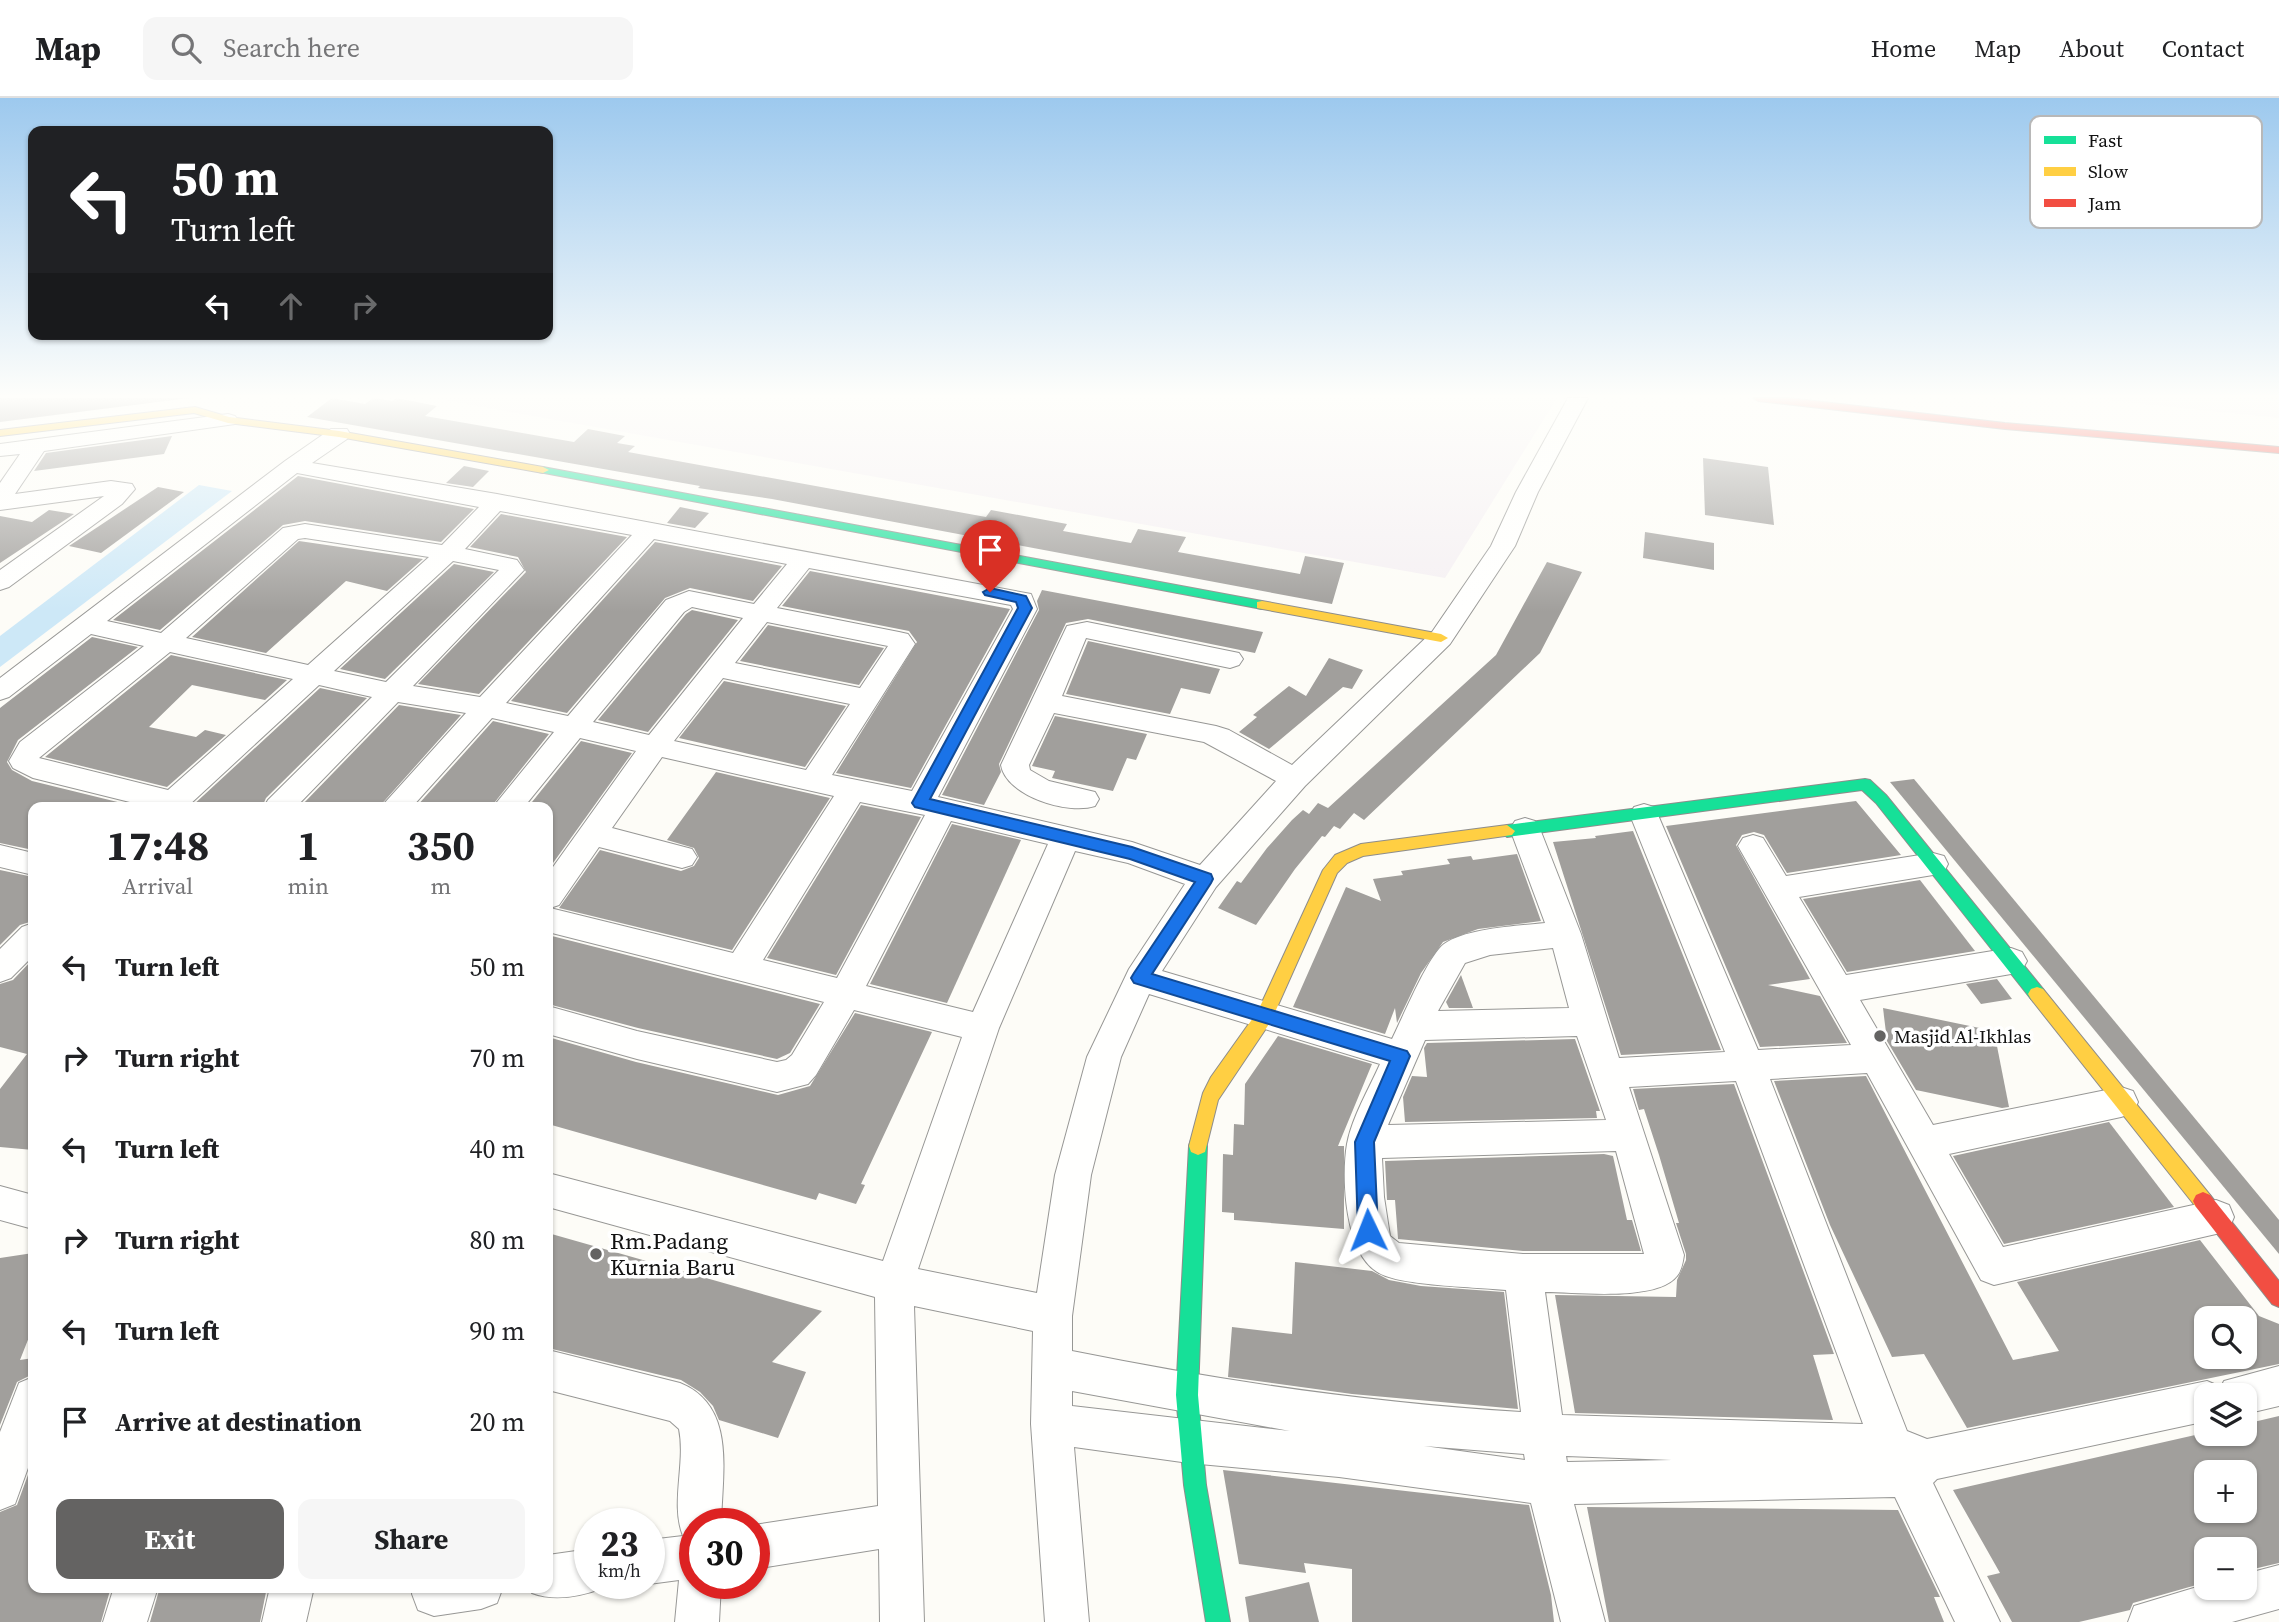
<!DOCTYPE html>
<meta charset="utf-8">
<style>
body{margin:0;font-family:"Source Serif 4",serif;background:#f6f6f6;color:#202124;height:100vh;display:flex;flex-direction:column;font-size:26px;white-space:nowrap}
*{box-sizing:border-box;margin:0}
p{font-size:23px;color:#757577}
.icon{flex:none;width:38px;height:38px;fill:none;stroke:currentColor;stroke-width:2;stroke-linecap:round;stroke-linejoin:round}
.map{position:relative;flex:1;overflow:hidden}
.details{position:absolute;left:28px;top:704px;width:525px;height:791px;display:flex;flex-direction:column;background:#fff;border-radius:14px;box-shadow:0 2px 5px #0004}
.details>*{flex:none}
.hud{position:absolute;left:28px;top:28px;width:525px;height:214px;border-radius:14px;box-shadow:0 2px 5px #0004;background:#202124;color:#fff;overflow:hidden}
.controls{position:absolute;left:2194px;top:1208px;display:grid;gap:14px}
.controls a{display:grid;place-items:center;width:63px;height:63px;border-radius:14px;background:#fff;box-shadow:0 2px 5px #0004;font-size:35px}
.speed{position:absolute;left:574px;top:1410px;display:flex;gap:14px;font-size:35px;font-weight:700;text-align:center}
.speed>*{display:grid;place-content:center;width:91px;height:91px;border-radius:50%;background:#fff;box-shadow:0 2px 5px #0004;line-height:1}
.speed small{font-size:18px;font-weight:400}
.speed .limit{border:10px solid #d22;background:#fff;color:#111}
.pin{position:absolute;display:grid;place-items:center;width:60px;height:60px;color:#fff;margin:-72px -30px;border-radius:50% 50% 50% 0;rotate:-45deg;box-shadow:0 0 7px #0007}
.pin .icon{rotate:45deg}
.me{position:absolute;width:77px;margin:-38px;rotate:358deg;stroke-linejoin:round;filter:drop-shadow(0 0 5px #0008)}
.turn{display:flex;align-items:center;gap:24px;height:147px;padding:0 28px;font-size:32px}
.turn .icon{width:91px;height:91px;stroke-width:2.5}
.turn b{display:block;font-size:49px;line-height:60px}
.lanes{display:flex;align-items:center;height:66px;padding:0 28px;background:#0003;justify-content:center;gap:35px;direction:ltr}
.lanes .off{opacity:.35}
.eta{display:flex;justify-content:space-evenly;align-items:center;height:119px;text-align:center}
.eta b{font-size:42px;font-weight:700;line-height:49px}
.cta{display:flex;gap:14px;margin-top:auto;padding:14px 28px}
.cta a{flex:1;height:80px;border-radius:14px;background:#646362;color:#fff;font-size:28px;font-weight:700;line-height:80px;text-align:center}
.cta a+a{background:#f6f6f6;color:#202124}
ul{padding:0;list-style:none}
li{display:flex;align-items:center;gap:21px;height:91px;padding:0 28px}
li div{flex:1}
li b{display:block;font-size:26px}
li em{font-style:normal}
header{display:flex;align-items:center;gap:42px;box-sizing:border-box;height:98px;padding:0 35px;background:#fff;border-bottom:2px solid #e0e0e0}
header strong{font-size:33px}
nav{display:flex;gap:38px;margin-inline-start:auto;font-size:24px}
.search{width:490px;height:63px;background:#f6f6f6;display:flex;align-items:center;gap:18px;box-sizing:border-box;padding:0 24px;border-radius:14px;color:#757577;font-size:26px}
.map>svg:first-child{display:block}
</style>
<header>
<strong>Map</strong>
<div class="search"><svg class="icon" aria-label="search" viewBox="0 0 24 24"><circle cx="10" cy="10" r="6"/><path d="M15 15l6 6"/></svg>Search here</div>
<nav><a>Home</a><a>Map</a><a>About</a><a>Contact</a></nav>
</header>
<div class="map">
<svg width="2279" height="1524" viewBox="0 0 2279 1524">
<rect width="100%" height="100%" fill="#fdfcf7"/>
<!-- industrial -->
<g fill="#f5f0f3">
<path d="M432 300H1557L1445 480Z"/>
<path d="M2086 300H2279V320Z"/>
</g>
<!-- water -->
<path fill="#cde8f7" d="M199 387 232 393 0 569V538Z"/>
<!-- building -->
<g fill="#a19f9c" fill-rule="evenodd">
<path d="M0 300H189L0 324Z"/>
<path d="M332 300 365 306 373 300 393 303 396 300 437 308 425 318 574 344 588 331 625 338 617 345 635 348 628 354 986 419 991 412 1067 426 1063 433 1131 445 1138 431 1186 439 1178 454 1300 476 1305 458 1344 465 1332 506 772 401 698 390 700 388 307 319Z"/>
<path d="M172 338 164 356 34 373 46 355Z"/>
<path d="M1703 360 1768 369 1774 427 1705 417Z"/>
<path d="M464 368 489 373 473 389 446 385Z"/>
<path d="M298 378 474 411 441 444 305 423 283 427 160 532 113 522Z"/>
<path d="M158 389 184 394 101 455 69 448Z"/>
<path d="M680 409 709 415 695 430 667 425Z"/>
<path d="M49 412 74 416 0 465V418L32 424Z"/>
<path d="M501 416 627 439 479 596 418 586 526 474 518 459 470 449Z"/>
<path d="M1645 434 1714 445V472L1643 460Z"/>
<path d="M299 443 423 461 387 493 346 483 266 555 192 539Z"/>
<path d="M655 444 782 468 753 503 690 490 665 500 567 615 511 603Z"/>
<path d="M1547 464 1582 474 1540 555 1364 722 1354 715 1340 731 1334 728 1325 739 1322 738 1295 771 1256 827 1218 810 1237 783 1241 785 1267 750 1292 722 1303 712 1309 716 1318 705 1328 710 1496 557Z"/>
<path d="M454 466 494 474 385 581 340 571Z"/>
<path d="M810 473 1010 511 911 690 836 675 917 544 909 533 782 508Z"/>
<path d="M1042 492 1263 534 1255 555 1088 521 1066 525 999 666 1001 674 984 707 942 697 1039 512 1037 503Z"/>
<path d="M692 512 738 522 648 634 598 622 686 516Z"/>
<path d="M768 527 884 550 859 587 740 563Z"/>
<path d="M92 539 138 549 18 642 7 664 12 672 32 683 138 709H33V752L0 745V610Z"/>
<path d="M1088 543 1220 571 1210 596 1181 590 1170 616 1066 596Z"/>
<path d="M171 557 287 582 265 602 192 587 149 629 196 639 205 632 226 637 167 689 45 659Z"/>
<path d="M1329 560 1363 572 1352 591 1343 589 1269 651 1239 634 1257 619 1253 617 1289 588 1306 598Z"/>
<path d="M724 583 846 608 805 669 679 640Z"/>
<path d="M320 590 367 600 266 700 262 709H191Z"/>
<path d="M399 607 461 617 379 709H300Z"/>
<path d="M1055 618 1147 636 1136 662 1127 660 1113 693 1052 680 1055 673 1032 668Z"/>
<path d="M493 623 549 636 491 709H416Z"/>
<path d="M581 643 632 655 548 772V709H528Z"/>
<path d="M716 674 830 700 732 852 559 810 600 752 681 773 694 768 699 760 694 750 667 742Z"/>
<path d="M1914 681 2279 1122V1156L1890 684Z"/>
<path d="M1856 703 1901 757 1787 775 1764 737 1754 734 1742 737 1736 747 1810 881 1768 887 1820 898 1847 945 1760 949 1666 728Z"/>
<path d="M861 707 921 719 836 877 767 860Z"/>
<path d="M952 726 1021 742 947 905 870 886Z"/>
<path d="M1633 733 1721 952 1621 957 1553 744 1596 740 1595 738Z"/>
<path d="M1517 756 1541 823 1478 831 1443 844 1421 875 1397 925 1395 910 1385 936 1293 909 1346 789 1381 803 1373 781 1403 777 1401 773 1450 766 1447 761 1471 758 1473 762Z"/>
<path d="M0 772 33 779V823L20 827 0 847Z"/>
<path d="M1920 782 1975 853 1847 874 1803 801Z"/>
<path d="M548 837 820 906 790 955 777 961 638 930 548 906Z"/>
<path d="M33 861V1052L0 1049V991L27 956 0 949V886L13 882Z"/>
<path d="M1461 877 1473 910H1449L1446 904Z"/>
<path d="M1997 881 2012 901 1981 906 1966 886Z"/>
<path d="M1883 910 1994 933 2009 1009 2002 1010 1916 992 1887 943Z"/>
<path d="M855 915 932 934 861 1086 865 1087 856 1106 819 1095 816 1102 548 1026V939L636 964 778 997 810 988Z"/>
<path d="M1278 938 1372 966 1338 1048H1344V1131L1234 1122V1115L1222 1114 1223 1056 1233 1057 1234 1026 1244 1027 1245 986Z"/>
<path d="M1575 941 1600 1013H1596L1597 1020 1405 1024 1403 999 1412 978 1427 979 1424 950 1427 945Z"/>
<path d="M1866 978 2013 1262 2059 1253 2017 1184 2200 1142 2259 1218 2279 1226V1266L1967 1330 1924 1256 1892 1259 1830 1127 1774 983ZM2207 1220H2245V1258H2207Z"/>
<path d="M1734 986 1834 1256 1813 1257 1833 1322 1575 1315 1555 1197 1676 1199 1677 1182 1686 1162V1156L1676 1125H1679L1659 1057 1644 1011 1639 1012 1633 991Z"/>
<path d="M2109 1024 2174 1109 2004 1146 1953 1058Z"/>
<path d="M1604 1056 1613 1058 1627 1122H1632L1641 1153H1523L1398 1141 1395 1102H1387L1385 1063Z"/>
<path d="M548 1135 822 1213 772 1264 806 1274 778 1340 719 1322 713 1308 700 1294 681 1282 548 1250Z"/>
<path d="M33 1155V1229L20 1262 33 1260V1276L17 1284 0 1327V1160Z"/>
<path d="M1295 1164 1372 1173 1389 1182 1421 1188 1504 1194 1518 1311 1352 1296 1228 1279 1232 1229 1292 1236Z"/>
<path d="M2279 1318V1465L2245 1473V1451H2207V1484L2133 1505 2130 1512 2079 1524H2012L1987 1478 2000 1475 1953 1392 2204 1335H2245V1326ZM2207 1374H2245V1412H2207Z"/>
<path d="M33 1363V1489H111L101 1524H0V1414L17 1407Z"/>
<path d="M1223 1372 1529 1407 1551 1497 1554 1524H1352V1471L1304 1465 1306 1475 1239 1466Z"/>
<path d="M1587 1409 1898 1412 1940 1499H1934L1944 1524H1609Z"/>
<path d="M1309 1484 1319 1524H1249L1245 1499Z"/>
<path d="M160 1489H267L260 1524H150Z"/>
</g>
<g fill="none" stroke-linecap="round" stroke-linejoin="round">
<!-- street casing -->
<g stroke="#979795" stroke-width="2">
<g id="street">
<path d="M1568 300H1588L1538 394 1515 448 1450 546 1305 688 1216 789 1162 873 1392 941C1402 921 1428 858 1444 846 1467 830 1518 828 1545 825L1510 731 1515 723 1525 720 1535 723 1540 731 1581 836 1619 960 1725 954 1630 717 1634 709 1644 706 1654 709 1658 717 1758 952 1851 947 1738 748 1743 740 1753 737 1763 740 1786 778 1933 755 1944 758 1948 766 1944 774 1933 777 1799 799 1846 877 2011 850 2022 854 2027 863 2022 872 2011 876 1860 902 1933 1027 2121 989 2133 993 2138 1004 2133 1015 2121 1019 1949 1056 2003 1149 2216 1102 2229 1107 2234 1119 2229 1131 2216 1136 1994 1187 1981 1182 1867 975 1770 981 1907 1333 1927 1341 2207 1283 2221 1289 2224 1283 2279 1268V1308L2245 1316V1297H2207V1323L1937 1381 1933 1385 2000 1524H1955L1895 1399 1574 1406 1605 1524H1561L1531 1405 1339 1379 1189 1365 1074 1349 1089 1524H1045L1031 1326 1033 1233 914 1208 924 1524H880L879 1451 754 1471V1427L878 1408 875 1199 548 1109V1075L883 1163 962 939 854 912 816 977 808 986 777 994 637 961 548 936V908L637 933 777 964 786 962 792 957 824 904 548 834V776L636 653 580 640 524 709H493L554 634 492 620 412 709H381L466 615 398 604 296 709H264L268 702 372 599 319 587 187 709H150L33 680 13 670 9 663 20 644 144 548 91 536 9 599 0 602V580L285 363 331 331H347L350 336 347 341 312 365 497 396 1031 496 1037 511 938 699 1132 744 1200 767 1276 683 1204 644 1054 615 1029 667 1030 672 1049 683 1095 694 1099 701 1095 708C1068 717 1006 698 1001 667L1067 528 1087 524 1239 555 1243 561 1239 567 1230 570 1086 540 1062 598 1216 628 1229 632 1292 667 1432 534 1491 448 1516 394ZM297 375 479 409 442 447 305 426 283 430 161 535 107 523ZM500 413 632 437 480 599 413 588 524 472 517 462 465 451ZM305 440 429 459 308 567 186 540 298 441ZM654 441 787 466 754 506 689 493 666 502 568 618 506 605ZM453 463 499 472 386 584 334 573ZM809 470 1011 507 1013 511 912 693 832 677 915 546 908 536 899 534 777 510ZM692 509 743 520 649 637 593 624 684 514ZM767 524 888 548 860 590 735 565ZM170 554 293 581 168 692 39 660ZM723 580 850 606 806 672 674 643ZM662 659 834 698 733 855 550 810 559 807 599 749 682 770 692 767 697 759 692 751 612 730ZM860 704 925 717 837 880 763 862ZM951 723 1048 746 973 914 866 888ZM1075 753 1128 765 1185 786 1129 871 1087 959 1055 1077 1037 1195 918 1171 999 930ZM1553 850 1569 910 1438 913 1465 865 1490 857ZM1149 896 1380 966C1369 991 1352 1019 1347 1046 1341 1080 1345 1157 1379 1175 1401 1188 1477 1189 1506 1192L1521 1314C1369 1305 1221 1283 1072 1253V1218L1091 1077 1121 959ZM1577 938 1606 1022 1388 1027 1425 942ZM1736 983 1863 1326 1562 1317 1545 1194C1576 1194 1657 1204 1677 1178 1682 1172 1683 1163 1684 1157L1629 989ZM1616 1053 1644 1156H1523L1399 1145 1390 1138 1384 1099 1382 1060ZM1072 1293 1290 1333 1072 1308ZM1424 1348 1524 1356 1525 1362ZM1566 1358 1672 1362 1567 1364Z"/>
<path d="M228 316 235 318 238 322 235 326 44 353 15 396 111 383 132 386 135 391 122 406 9 489 0 492V472L104 398 0 412V385L20 356 0 358V346Z"/>
<path d="M0 747 33 755V777L0 769Z"/>
<path d="M33 825V858L11 880 0 884V851L22 829Z"/>
<path d="M0 1088 33 1097V1131L0 1122Z"/>
<path d="M548 1252 680 1285C737 1308 722 1375 721 1426H695V1486H721L719 1524H675L679 1482 649 1486V1442L683 1438C670 1406 686 1365 679 1331L670 1323 548 1292Z"/>
<path d="M33 1279V1356L15 1406 0 1412V1334L19 1285Z"/>
<path d="M590 1451V1486H607L606 1489C582 1498 556 1504 532 1495L530 1489H548V1457Z"/>
<path d="M2279 1467V1511L2232 1524H2128L2134 1508 2207 1486V1489H2245V1476Z"/>
<path d="M114 1489H158L147 1524H103Z"/>
<path d="M270 1489H314L306 1524H262Z"/>
<path d="M413 1489H503L497 1505 481 1511 434 1518 418 1512 412 1496Z"/>
</g>
</g>
<!-- fast casing -->
<g stroke="#8e8d8b" stroke-width="2">
<g id="fast">
<path d="M543 369 1262 503 1269 507 1262 511 539 374V370Z"/>
<path d="M1865 681 1870 682 1886 697 2043 891 2046 896 2043 901 2037 903 2031 901 1876 705 1862 692 1507 739 1499 733 1507 727Z"/>
<path d="M1198 1039 1205 1042 1207 1048 1198 1297 1206 1387 1230 1524H1206L1184 1387 1176 1297 1189 1048 1191 1042Z"/>
</g>
</g>
<!-- slow casing -->
<g stroke="#8e8d8b" stroke-width="2">
<g id="slow">
<path d="M195 309 229 319 339 333 543 369 549 372 543 375 339 339 228 325 194 315 0 338V332Z"/>
<path d="M1262 503 1441 536 1448 540 1441 544 1257 510V504Z"/>
<path d="M1507 727 1515 733 1512 737 1363 758 1347 765 1337 775 1271 923 1218 1002 1205 1054 1198 1057 1191 1054 1189 1048 1203 995 1211 979 1258 913 1323 772 1335 757 1361 746Z"/>
<path d="M2037 889 2043 891 2210 1097 2213 1103 2210 1109 2203 1112 2196 1109 2031 901 2028 896 2031 891Z"/>
</g>
</g>
<!-- jam casing -->
<g stroke="#8e8d8b" stroke-width="2">
<g id="jam">
<path d="M1753 300H1789L2005 325 2279 349V355L2005 331 1758 303Z"/>
<path d="M2203 1094 2210 1097 2279 1183V1209L2272 1206 2196 1109 2193 1103 2196 1097Z"/>
</g>
</g>
<!-- street -->
<use href="#street" fill="#fffffe" fill-rule="evenodd"/>
<!-- fast -->
<use href="#fast" fill="#16e098" fill-rule="evenodd"/>
<!-- slow -->
<use href="#slow" fill="#ffcf43" fill-rule="evenodd"/>
<!-- jam -->
<use href="#jam" fill="#f24e42" fill-rule="evenodd"/>
</g>
<!-- sky -->
<linearGradient id="sky" x2="0" y2="1"><stop stop-color="#9dc9ee"/><stop offset="0.58" stop-color="#fefefb"/><stop offset="1" stop-color="#fefefb" stop-opacity="0"/></linearGradient>
<rect width="2279" height="514" fill="url(#sky)"/>
<!-- route -->
<path fill="#1a73e8" stroke="#114b97" stroke-width="2" d="M990 490 1026 498 1032 510 930 701 1132 749 1211 776 1213 781 1211 785 1152 876 1407 953 1410 958 1374 1044 1378 1132 1375 1139 1368 1142 1361 1139 1358 1132 1355 1044 1390 963 1134 885 1131 880 1134 875 1195 784 1130 761 915 709 912 705 1018 510 1016 504 985 497 983 494Z"/>
<!-- markers -->
<g fill="#646362" stroke="#fff" stroke-width="2.5">
<circle cx="1880" cy="938" r="7"/>
<circle cx="596" cy="1156" r="7"/>
</g>
<g text-anchor="middle" dominant-baseline="central" stroke-width="7" stroke-linejoin="round" paint-order="stroke">
<!-- poi labels -->
<g font-size="19" fill="#111" stroke="#fff" text-anchor="start">
<text x="1894" y="938">Masjid Al-Ikhlas</text>
</g>
<!-- near-poi labels -->
<g font-size="23" fill="#111" stroke="#fff" text-anchor="start">
<text x="610" y="1143">Rm.Padang<tspan x="610" dy="26">Kurnia Baru</tspan></text>
</g>
</g>
<!-- legend -->
<rect x="2030" y="18" width="232" height="112" rx="10" fill="#fff" stroke="#b8b8b8" stroke-width="2"/>
<rect x="2044" y="38" width="32" height="8" fill="#16e098"/>
<rect x="2044" y="69" width="32" height="9" fill="#ffcf43"/>
<rect x="2044" y="101" width="32" height="8" fill="#f24e42"/>
<g font-size="19" fill="#111">
<text x="2088" y="49">Fast</text>
<text x="2088" y="80">Slow</text>
<text x="2088" y="112">Jam</text>
</g>
</svg>
<div class="controls">
<a><svg class="icon" aria-label="search" viewBox="0 0 24 24"><circle cx="10" cy="10" r="6"/><path d="M15 15l6 6"/></svg></a>
<a><svg class="icon" aria-label="layers" viewBox="0 0 24 24"><path d="M12 4l9 5-9 5-9-5zM3 14l9 5 9-5"/></svg></a>
<a>+</a>
<a>−</a>
</div>
<div class="speed"><div>23<small>km/h</small></div><div class="limit">30</div></div>
<div class="pin" style="left:990px;top:494px;background:#d93025"><svg class="icon" aria-label="arrive" viewBox="0 0 24 24"><path d="M6 21V4h12l-3 4 3 4H6"/></svg></div>
<svg class="me" style="left:1368px;top:1132px" viewBox="-20 -20 40 40"><path d="M0-17L14 15 0 8-14 15z" fill="#1a73e8" stroke="#fff" stroke-width="4"/></svg>
<div class="hud">
<div class="turn"><svg class="icon" aria-label="left" viewBox="0 0 24 24"><path d="M17 20v-9H6M10 6l-5 5 5 5"/></svg><div><b>50 m</b>Turn left</div></div>
<div class="lanes"><svg class="icon" aria-label="left" viewBox="0 0 24 24"><path d="M17 20v-9H6M10 6l-5 5 5 5"/></svg><svg class="icon off" aria-label="ahead" viewBox="0 0 24 24"><path d="M12 20V5M6 11l6-6 6 6"/></svg><svg class="icon off" aria-label="right" viewBox="0 0 24 24"><path d="M7 20v-9h11M14 6l5 5-5 5"/></svg></div>
</div>
<section class="details">
<div class="eta">
<div><b>17:48</b><p>Arrival</p></div>
<div><b>1</b><p>min</p></div>
<div><b>350</b><p>m</p></div>
</div>
<ul>
<li><svg class="icon" aria-label="left" viewBox="0 0 24 24"><path d="M17 20v-9H6M10 6l-5 5 5 5"/></svg><div><b>Turn left</b></div><em>50 m</em></li>
<li><svg class="icon" aria-label="right" viewBox="0 0 24 24"><path d="M7 20v-9h11M14 6l5 5-5 5"/></svg><div><b>Turn right</b></div><em>70 m</em></li>
<li><svg class="icon" aria-label="left" viewBox="0 0 24 24"><path d="M17 20v-9H6M10 6l-5 5 5 5"/></svg><div><b>Turn left</b></div><em>40 m</em></li>
<li><svg class="icon" aria-label="right" viewBox="0 0 24 24"><path d="M7 20v-9h11M14 6l5 5-5 5"/></svg><div><b>Turn right</b></div><em>80 m</em></li>
<li><svg class="icon" aria-label="left" viewBox="0 0 24 24"><path d="M17 20v-9H6M10 6l-5 5 5 5"/></svg><div><b>Turn left</b></div><em>90 m</em></li>
<li><svg class="icon" aria-label="arrive" viewBox="0 0 24 24"><path d="M6 21V4h12l-3 4 3 4H6"/></svg><div><b>Arrive at destination</b></div><em>20 m</em></li>
</ul>
<div class="cta"><a>Exit</a><a>Share</a></div>
</section>
</div>
